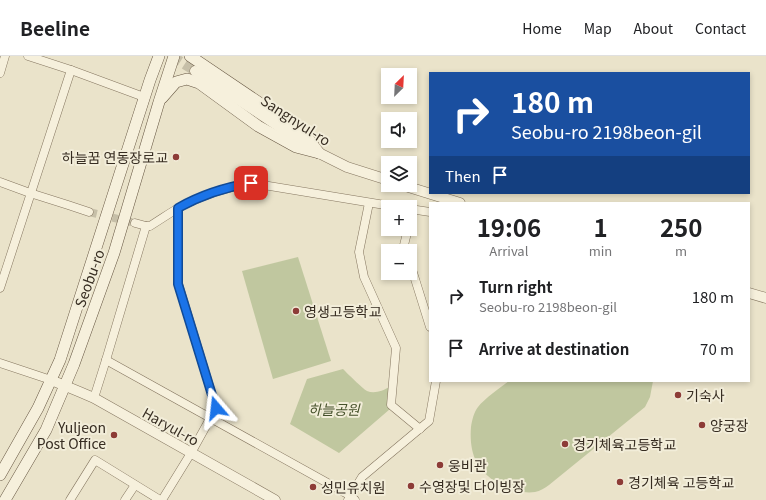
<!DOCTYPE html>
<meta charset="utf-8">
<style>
body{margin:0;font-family:Georgia,"Noto Sans KR",serif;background:#f2f2f2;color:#202124;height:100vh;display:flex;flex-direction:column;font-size:15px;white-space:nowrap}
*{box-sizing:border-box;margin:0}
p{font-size:13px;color:#757577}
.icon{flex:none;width:22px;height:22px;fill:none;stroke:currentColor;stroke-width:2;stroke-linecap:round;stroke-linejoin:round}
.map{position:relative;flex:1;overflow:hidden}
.drawer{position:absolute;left:429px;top:146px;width:321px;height:180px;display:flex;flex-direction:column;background:#fff;border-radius:0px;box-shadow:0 2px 6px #0003}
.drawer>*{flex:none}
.banner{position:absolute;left:429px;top:16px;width:321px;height:122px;border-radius:0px;box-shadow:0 2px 6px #0003;background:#1a4fa0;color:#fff;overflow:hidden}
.needle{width:26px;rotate:24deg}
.fabs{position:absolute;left:381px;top:12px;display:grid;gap:8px}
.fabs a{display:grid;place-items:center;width:36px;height:36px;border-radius:0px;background:#fff;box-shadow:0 2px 6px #0003;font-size:20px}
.pin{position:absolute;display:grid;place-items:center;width:34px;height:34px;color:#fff;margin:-17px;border-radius:8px;box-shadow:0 2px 6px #0006}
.me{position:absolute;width:44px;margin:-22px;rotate:343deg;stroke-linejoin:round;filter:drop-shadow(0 0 3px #0008)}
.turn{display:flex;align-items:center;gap:14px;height:84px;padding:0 16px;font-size:18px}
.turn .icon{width:52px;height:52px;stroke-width:2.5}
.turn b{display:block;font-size:28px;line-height:34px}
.then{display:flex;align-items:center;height:38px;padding:0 16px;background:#0003;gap:8px;font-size:15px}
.eta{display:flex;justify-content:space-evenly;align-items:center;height:68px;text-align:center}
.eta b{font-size:24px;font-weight:700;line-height:28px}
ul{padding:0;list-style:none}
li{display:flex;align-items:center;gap:12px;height:52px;padding:0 16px}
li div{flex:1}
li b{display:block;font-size:15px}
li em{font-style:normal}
header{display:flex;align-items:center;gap:24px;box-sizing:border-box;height:56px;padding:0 20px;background:#fff;border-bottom:1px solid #e0e0e0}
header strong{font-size:19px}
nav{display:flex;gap:22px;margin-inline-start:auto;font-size:14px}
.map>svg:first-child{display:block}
</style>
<header>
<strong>Beeline</strong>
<nav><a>Home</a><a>Map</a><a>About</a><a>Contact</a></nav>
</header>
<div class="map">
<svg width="766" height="444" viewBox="0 0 766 444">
<rect width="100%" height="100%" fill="#eae3ca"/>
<!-- green -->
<g fill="#c0c79f">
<path d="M298 201 331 305 273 323 242 215Z"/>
<path d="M343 313C348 318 362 332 367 335 374 338 383 335 389 331L390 353 339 397 290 368 307 323Z"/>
<path d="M509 325H653L650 341 645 351 549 429C545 432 540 435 535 436 514 439 487 425 477 407 471 396 470 383 471 371 472 364 474 356 478 351 484 343 501 331 509 325Z"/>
</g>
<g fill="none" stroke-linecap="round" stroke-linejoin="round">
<!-- minor-tunnel -->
<path stroke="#c6bfa8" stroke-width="8" stroke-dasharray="8 4" stroke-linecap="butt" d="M89 156 135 167"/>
<!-- tertiary-tunnel -->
<path stroke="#c6bfa8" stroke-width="10" stroke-dasharray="10 5" stroke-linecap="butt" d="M172 0 195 15"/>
<!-- minor casing -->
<g stroke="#857660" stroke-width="9">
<g id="minor">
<path d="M28 0 71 14 144 41"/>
<path d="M0 17 5 0"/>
<path d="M0 126 30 137 68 149 89 156"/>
<path d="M369 147 359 196 364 221 396 292 391 349 420 373"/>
<path d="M410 153 430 156"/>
<path d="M410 163 412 153"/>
<path d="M135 167 146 170H150C163 162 175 153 188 147 208 137 229 131 251 127L397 151"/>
<path d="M406 195 404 189 408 173"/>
<path d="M410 207 430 271"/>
<path d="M0 232 71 14"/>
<path d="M106 304 351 440 355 444"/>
<path d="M0 307 51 324"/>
<path d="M94 342 106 304 146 170"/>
<path d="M70 444 95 404 160 444"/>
<path d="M125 444 135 429"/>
<path d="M162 444 191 397 216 352 178 227V153"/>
<path d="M348 444 362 421 429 365 436 325"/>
</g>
</g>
<!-- tertiary casing -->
<g stroke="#857660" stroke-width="11">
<g id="tertiary">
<path d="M195 15 319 97 347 111 388 124"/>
<path d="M402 129 460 147"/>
<path d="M749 237 766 242"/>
<path d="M51 324 80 336 94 342 275 444"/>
</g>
</g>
<!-- secondary casing -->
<g stroke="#675743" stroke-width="12">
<g id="secondary">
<path d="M190 0 304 77 319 97"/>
<path d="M162 42 176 26 187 23 199 27 258 70 296 91 319 97"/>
<path d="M0 419 38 352 60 304 150 24 159 0"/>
<path d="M5 444 46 374 74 308 114 197 159 46 174 0"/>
</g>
</g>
<!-- minor -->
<use href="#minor" stroke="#f6f0dc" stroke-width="8"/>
<!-- tertiary -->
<use href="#tertiary" stroke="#f6f0dc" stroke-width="10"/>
<!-- secondary -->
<use href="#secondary" stroke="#f6f0dc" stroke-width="11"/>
</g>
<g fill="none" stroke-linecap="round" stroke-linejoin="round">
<!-- route casing -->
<g stroke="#114b97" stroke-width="10">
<path id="route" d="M216 352 178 228V152C201 139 226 131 251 127"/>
</g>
<!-- route -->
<use href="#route" stroke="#1a73e8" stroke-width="7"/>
</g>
<!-- markers -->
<g fill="#8d3c37" stroke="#f2edd9" stroke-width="1.5">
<circle cx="176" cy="101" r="4"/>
<circle cx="296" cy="255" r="4"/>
<circle cx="678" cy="339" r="4"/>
<circle cx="702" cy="369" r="4"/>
<circle cx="114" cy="379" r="4"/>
<circle cx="565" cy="388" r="4"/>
<circle cx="440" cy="409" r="4"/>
<circle cx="620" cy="426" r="4"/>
<circle cx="411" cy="430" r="4"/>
<circle cx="313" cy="431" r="4"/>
</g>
<g text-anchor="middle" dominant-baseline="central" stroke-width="4" stroke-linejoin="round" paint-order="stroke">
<!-- street labels -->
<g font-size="14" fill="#372d22" stroke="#f2edd9">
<text transform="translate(296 64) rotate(33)">Sangnyul-ro</text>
<text transform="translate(89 222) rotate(-70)">Seobu-ro</text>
<text transform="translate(171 370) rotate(29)">Haryul-ro</text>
</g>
<!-- poi labels -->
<g font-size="14" fill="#372d22" stroke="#f2edd9" text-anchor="start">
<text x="168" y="101" text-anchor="end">하늘꿈 연동장로교</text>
<text x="304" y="255">영생고등학교</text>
<text x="686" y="339">기숙사</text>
<text x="710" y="369">양궁장</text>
<text x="106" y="371" text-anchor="end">Yuljeon<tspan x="106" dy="16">Post Office</tspan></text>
<text x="573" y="388">경기체육고등학교</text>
<text x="448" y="409">웅비관</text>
<text x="628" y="426">경기체육 고등학교</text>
<text x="419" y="430">수영장및 다이빙장</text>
<text x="321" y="431">성민유치원</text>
</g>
<!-- park labels -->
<g font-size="14" font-style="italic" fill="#45512b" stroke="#f2edd9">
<text x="334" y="353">하늘공원</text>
</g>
</g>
</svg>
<div class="fabs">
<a><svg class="needle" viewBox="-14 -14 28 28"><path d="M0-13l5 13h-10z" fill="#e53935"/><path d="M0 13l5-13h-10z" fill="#757577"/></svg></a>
<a><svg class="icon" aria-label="sound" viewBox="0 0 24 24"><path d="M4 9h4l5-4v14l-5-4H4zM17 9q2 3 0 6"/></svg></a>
<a><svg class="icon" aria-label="layers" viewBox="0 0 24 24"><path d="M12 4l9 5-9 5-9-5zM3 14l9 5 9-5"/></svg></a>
<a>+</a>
<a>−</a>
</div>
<div class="pin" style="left:251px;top:127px;background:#d93025"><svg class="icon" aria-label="arrive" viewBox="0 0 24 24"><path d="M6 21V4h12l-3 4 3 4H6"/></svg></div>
<svg class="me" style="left:216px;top:352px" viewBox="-20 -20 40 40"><path d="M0-17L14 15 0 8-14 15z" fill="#1a73e8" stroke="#fff" stroke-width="4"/></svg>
<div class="banner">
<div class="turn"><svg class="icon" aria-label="right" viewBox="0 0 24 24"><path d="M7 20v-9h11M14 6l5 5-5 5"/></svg><div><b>180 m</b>Seobu-ro 2198beon-gil</div></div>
<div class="then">Then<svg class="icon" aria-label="arrive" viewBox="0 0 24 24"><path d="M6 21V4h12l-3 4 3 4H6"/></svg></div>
</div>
<section class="drawer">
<div class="eta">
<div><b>19:06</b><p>Arrival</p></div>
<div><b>1</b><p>min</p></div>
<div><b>250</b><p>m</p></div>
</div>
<ul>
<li><svg class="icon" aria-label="right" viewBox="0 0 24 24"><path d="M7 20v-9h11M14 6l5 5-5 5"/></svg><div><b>Turn right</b><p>Seobu-ro 2198beon-gil</p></div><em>180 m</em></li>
<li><svg class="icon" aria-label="arrive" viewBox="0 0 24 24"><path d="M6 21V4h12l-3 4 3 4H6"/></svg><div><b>Arrive at destination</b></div><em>70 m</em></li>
</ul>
</section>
</div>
